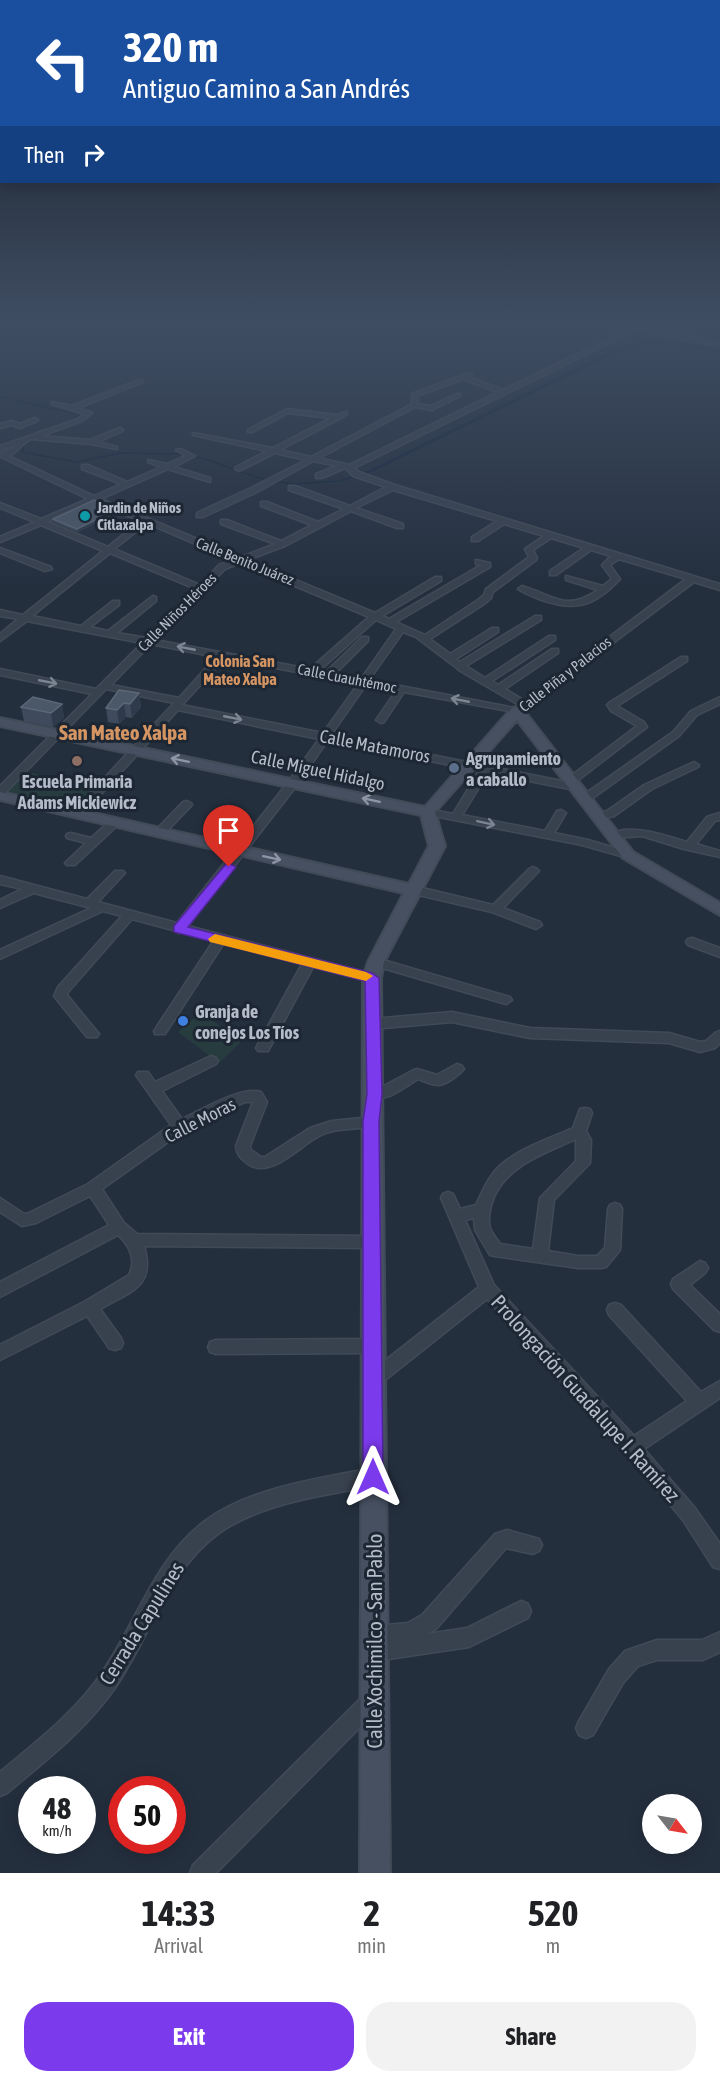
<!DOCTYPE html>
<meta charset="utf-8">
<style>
body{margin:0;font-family:"Asap Condensed",sans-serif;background:#f2f2f2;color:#202124;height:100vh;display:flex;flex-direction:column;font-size:22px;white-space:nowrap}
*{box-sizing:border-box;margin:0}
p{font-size:20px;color:#757577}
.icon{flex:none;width:33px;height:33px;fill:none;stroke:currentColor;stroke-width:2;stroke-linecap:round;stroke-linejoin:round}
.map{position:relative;height:1873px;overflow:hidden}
.drawer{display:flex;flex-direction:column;background:#fff;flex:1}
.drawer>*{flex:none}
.guide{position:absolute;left:0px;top:0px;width:720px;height:183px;box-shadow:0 3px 15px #0003;background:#1a4fa0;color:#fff;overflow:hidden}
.needle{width:39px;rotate:121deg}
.buttons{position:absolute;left:642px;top:1794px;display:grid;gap:12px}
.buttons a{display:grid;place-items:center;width:60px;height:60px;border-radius:50%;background:#fff;box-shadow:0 3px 15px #0003;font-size:30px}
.speed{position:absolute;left:18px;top:1776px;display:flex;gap:12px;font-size:30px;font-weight:700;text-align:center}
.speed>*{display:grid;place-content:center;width:78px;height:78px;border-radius:50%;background:#fff;box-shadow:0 3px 15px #0003;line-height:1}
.speed small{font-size:15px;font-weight:400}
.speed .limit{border:9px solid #d22;background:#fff;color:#111}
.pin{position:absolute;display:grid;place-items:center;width:51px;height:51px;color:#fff;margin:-62px -26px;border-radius:50% 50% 50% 0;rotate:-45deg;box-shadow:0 0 6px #0007}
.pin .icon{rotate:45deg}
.me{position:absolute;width:66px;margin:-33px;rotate:0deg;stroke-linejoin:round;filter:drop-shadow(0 0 4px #0008)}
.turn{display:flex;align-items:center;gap:21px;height:126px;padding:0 24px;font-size:27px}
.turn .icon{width:78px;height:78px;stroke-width:2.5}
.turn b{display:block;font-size:42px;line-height:51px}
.then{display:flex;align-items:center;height:57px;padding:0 24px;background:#0003;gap:12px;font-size:22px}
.eta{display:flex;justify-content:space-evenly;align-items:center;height:102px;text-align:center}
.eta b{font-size:36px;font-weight:700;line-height:42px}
.button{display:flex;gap:12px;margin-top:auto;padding:12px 24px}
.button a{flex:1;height:69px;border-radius:24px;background:#7c3aed;color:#fff;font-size:24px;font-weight:700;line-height:69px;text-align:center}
.button a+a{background:#f2f2f2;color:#202124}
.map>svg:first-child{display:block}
</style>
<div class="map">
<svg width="720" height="1873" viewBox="0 0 720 1873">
<rect width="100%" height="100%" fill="#242f3e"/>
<!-- green -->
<g fill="#263c3f">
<path d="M23 771 98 788 78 811 0 792Z"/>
<path d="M200 1013 243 1040 219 1063 178 1032Z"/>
</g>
<!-- water -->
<path fill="#17263c" d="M649 341C671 342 701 343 720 353L673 343 632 345 370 473 366 472 617 348Z"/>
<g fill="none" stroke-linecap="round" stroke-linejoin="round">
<!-- stream -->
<g stroke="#17263c" stroke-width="1.5">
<path d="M0 397 82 415 83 418"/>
<path d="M25 441 22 452 76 462 121 453 179 454 205 459 259 478 291 484 340 481 370 471"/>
</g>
<!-- street casing -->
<g stroke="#414a57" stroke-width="3">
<g id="street">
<path d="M600 326 627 330 635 326 720 342V346L636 330 354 468 359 472 395 485 720 584V590L694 582 520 713 404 692 384 722 381 723 376 720 396 691 366 685 331 735 567 782V779L637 726 611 711 607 705 609 703 681 657H687V661L617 706 644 722 647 727 573 784 579 785 580 787 579 789 575 790 488 773 462 815 545 831 557 811 561 810 566 813 554 833 588 840 632 853 634 855 632 857 628 858 582 845 424 814 423 812 424 810 428 809 453 814 479 771 328 740 297 785 188 926 376 975 378 978 376 981 372 982 313 967 268 1051H258L256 1048 302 964 224 943 165 1034H155L154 1031 214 940 182 932 179 933 173 930 132 919 68 992 67 995 99 1034 97 1037H87L54 996 58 987 122 916 103 911 0 959V950L91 908 34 893 0 908V900L22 889 0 884V876L87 899 115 871H123L125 873 123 875 98 902 177 923 289 781 319 739 178 710 81 816 77 817 72 814 73 812 174 703 106 689 4 794 0 795V786L92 694 0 675V669L96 689 142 643 27 621 0 641V634L18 619 0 616V610L23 615 103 551 41 525 0 542V537L35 522 0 508V503L41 519 88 499 1 457 0 452 4 453 16 445 0 450V446L78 419 84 414 52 404V402L72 406 139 380H143V382L78 408 92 413 82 421 41 436 90 440 120 428 123 430 122 431 98 442 117 447V449L91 444 31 439C23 442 18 452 9 456L94 496 121 484 82 469V465H88L127 482 161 467 148 462V460L167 464 186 456 176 450 181 449 195 456 174 467 210 478V482L168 469 101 499 241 557 275 544 221 524V520H227L281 541 312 525 261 506V502H267L318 522 344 509 289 490V486H295L350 506 386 487 353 476 345 468 322 478H316V474L337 466 313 461 257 492 203 517H197V513L251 488 306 460 275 453 239 471 235 469 236 467 267 451 193 435V433L273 448 331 418 288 413 252 432H248V430L287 409 337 415 347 412V414L341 418 280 450 311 457 412 404V394L469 373 472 375 469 377 503 390 622 332ZM463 379 498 392 349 465 319 458 415 407 432 410 460 396V394H456L431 406 418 404 417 396ZM393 490 497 521 472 537V541H478L504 524 544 536 525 549 529 557 486 589 484 595 478 600 425 635 396 622 490 567V563L476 560V564L481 565 389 619 382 616 441 581V577H435L375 613 248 560 285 546 351 511 397 528H403V524L356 508ZM94 501 140 521 108 547 48 522ZM147 523 233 560 219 565 200 585 114 549ZM551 538 584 548 550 571V575H556L591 550 611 556 602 565 612 579 603 586 566 576V580L598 590C566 612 555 596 522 586L518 589C524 593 532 596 539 599 575 612 594 607 620 579L610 565 619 559 686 579 525 701 505 689 558 653V649H552L498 685 492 681 555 640V636H549L485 678 466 666 541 620V616H535L460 662 456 659 498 632V628H492L450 654 430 639 484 604 491 598 493 592 536 560 537 558 533 550ZM110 553 196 589 147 638 117 633 156 601V597L153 596 108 631 90 627 119 605V601H113L81 626 32 616ZM240 563 369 617 310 669 155 640 225 569ZM376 620 396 629 361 679 335 674 368 641V637H362L326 672 319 671ZM403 632 416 637 462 672 519 705 515 708 369 680ZM151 644 216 657 179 698 111 685ZM225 658 358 684 323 733 182 705Z"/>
<path d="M35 418 38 420 37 421 20 428 11 425 0 428V424L11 421 20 424Z"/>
<path d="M0 548 51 567 52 569 45 571 0 553Z"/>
<path d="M720 697V704L697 715 679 736 590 800H582L581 798 582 796 673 732 691 711Z"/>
<path d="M694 762 699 765 698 767 652 789 614 816 600 819 595 816 596 814 607 811 644 785Z"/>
<path d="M187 801 192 804 191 806 164 834H156L155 832 156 830 183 802Z"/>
<path d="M720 813V820L715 821 696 844 720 851V857L684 849 642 836 615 838 610 835C627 822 667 836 687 842L707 817Z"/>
<path d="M115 819 119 820 120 822 119 824 75 865H67L65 863 67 861 86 843 67 838 66 836 67 834 71 833 91 838 111 820Z"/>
<path d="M533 867 537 869 539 871 537 873 503 908 540 922 542 925 536 929 492 912 410 893 408 890 414 886 493 905 529 869Z"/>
<path d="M692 938 720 948V957L688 945 686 942 688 939Z"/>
<path d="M376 958 510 997 512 1000 506 1004 372 965 370 962Z"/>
<path d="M452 1012 530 1028 669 1033 700 1042 706 1041 715 1033 720 1031V1043L715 1048 700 1052 669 1043 530 1038 452 1022 372 1029 367 1027 366 1024 367 1021 372 1019Z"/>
<path d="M211 1056 216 1058 218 1061 216 1064 162 1091 182 1119C202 1110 240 1086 261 1092L267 1102 250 1146 251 1150 261 1157H265L310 1128 332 1121 371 1117 376 1118 378 1122 376 1126 371 1127C355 1129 336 1128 321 1135 300 1145 271 1180 248 1164 241 1158 237 1156 236 1146L253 1102H245L185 1130 102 1189 124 1223 137 1234 373 1236 378 1238 381 1242 378 1246 373 1248 144 1246C156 1287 131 1291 100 1309L121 1338 123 1343 121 1348 115 1350 109 1348 87 1316 0 1360V1345L84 1302 129 1275C137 1260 129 1245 118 1235L0 1297V1282L109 1225 90 1196 36 1223 22 1226 0 1212V1198L24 1214 29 1213 88 1184 171 1125 138 1078 136 1075 138 1072H148L155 1082Z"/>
<path d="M457 1064 462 1066 464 1069C459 1075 446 1085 438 1085 432 1085 424 1081 418 1079 405 1087 386 1103 369 1098L367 1094 369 1090 382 1087 412 1071 417 1069 437 1075Z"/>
<path d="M585 1108 590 1109 592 1113 586 1131 591 1140 590 1163 554 1200 548 1251 578 1256H597L605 1248 608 1209 610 1205 615 1203 620 1205 622 1209 620 1250 606 1267 601 1268H578L495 1256 490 1255 475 1230 474 1218 465 1220 494 1285 634 1436 687 1401 609 1315 607 1310 609 1305 615 1303 621 1305 701 1392 720 1381V1398L644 1449 695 1508 720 1544V1569L713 1567 683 1520 626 1453 487 1299 380 1384 374 1387 368 1384 366 1379 368 1374 479 1287 441 1198 443 1194 448 1192 453 1194 460 1209 476 1205C481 1194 486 1182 494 1172 514 1149 547 1140 573 1128L580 1109ZM576 1139V1161L540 1198 533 1249 500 1244C497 1239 492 1234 490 1228 487 1217 490 1207 494 1197 509 1164 546 1153 576 1139Z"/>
<path d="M700 1261 705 1263 708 1268 705 1273 690 1285 720 1314V1332L714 1330 673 1289 671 1284 673 1279Z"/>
<path d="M372 1339 378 1341 380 1346 378 1351 372 1353 216 1354 210 1352 208 1347 210 1342 216 1340Z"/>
<path d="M373 1468 379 1471 382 1477 379 1483C365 1489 349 1490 335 1493 296 1500 252 1510 219 1533 167 1571 150 1637 115 1688 86 1730 45 1761 7 1793L0 1796V1772C36 1742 74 1713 101 1674 136 1624 154 1559 205 1521 249 1488 320 1478 373 1468Z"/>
<path d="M507 1530 539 1539 542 1545 539 1551 533 1554 506 1548 436 1629 427 1634 467 1628 521 1601 528 1604 531 1611 528 1618 469 1647 375 1661 368 1658 365 1651 370 1643 365 1636 368 1629 375 1626 408 1623 422 1615 495 1534Z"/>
<path d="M720 1632V1652L703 1660H657L638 1666 623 1683 593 1735 586 1738 579 1735 576 1728 579 1721 609 1669 625 1651 657 1640H702Z"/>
<path d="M371 1692 378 1695 381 1702 378 1709 216 1873H190L193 1865 364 1695Z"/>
</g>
</g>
<!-- secondary casing -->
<g stroke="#414a57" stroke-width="4">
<path id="secondary" d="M517 707 522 708 633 852 720 903V915L623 858 517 720 435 812 445 846 384 962 381 978 390 1873H360L363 978 368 962 404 893 0 800V792L409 884 429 846 421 815 0 726V718L425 807 512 708Z"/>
</g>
<!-- street -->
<use href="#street" fill="#38414e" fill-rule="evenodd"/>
<!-- secondary -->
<use href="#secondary" fill="#465061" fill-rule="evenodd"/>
</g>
<!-- wall -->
<g fill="#3f4b5c">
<path d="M116 513 78 532 54 522 53 519Z"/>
<path d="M139 693 141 707 132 718 126 717 119 724 108 722 106 708Z"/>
<path d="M62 704 64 718 53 727 24 721 21 707Z"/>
</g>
<!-- shaded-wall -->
<g fill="#2f3b4b">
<path d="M116 510V513L78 532 77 529Z"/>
<path d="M139 693 141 707 132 718 130 704Z"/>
<path d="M124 703 126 717 119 724 117 710Z"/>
<path d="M62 704 64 718 53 727 51 713Z"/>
</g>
<!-- building -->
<g fill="#4b5868" stroke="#5c6777" stroke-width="1.5">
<path d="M94 500 116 510 77 529 53 519Z"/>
<path d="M119 690 139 693 130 704 124 703 117 710 106 708Z"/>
<path d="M33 697 62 704 51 713 21 707Z"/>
</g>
<!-- one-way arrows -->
<defs><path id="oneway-shaft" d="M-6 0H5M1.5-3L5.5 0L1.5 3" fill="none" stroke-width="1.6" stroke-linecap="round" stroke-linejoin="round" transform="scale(1.5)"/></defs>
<g stroke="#7c8592">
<use href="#oneway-shaft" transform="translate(186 648) rotate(-169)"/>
<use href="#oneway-shaft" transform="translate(48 682) rotate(11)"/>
<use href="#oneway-shaft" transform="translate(460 700) rotate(-169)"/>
<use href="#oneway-shaft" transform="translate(233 718) rotate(11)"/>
<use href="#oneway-shaft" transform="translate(486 823) rotate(12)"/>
</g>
<g stroke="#8e96a5">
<use href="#oneway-shaft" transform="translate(180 760) rotate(-168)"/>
<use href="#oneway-shaft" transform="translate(371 800) rotate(-168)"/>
<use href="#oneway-shaft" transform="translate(272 858) rotate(12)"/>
</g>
<!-- sky -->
<linearGradient id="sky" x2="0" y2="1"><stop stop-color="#141a22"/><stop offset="0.55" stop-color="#3f4d63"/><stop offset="1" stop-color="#3f4d63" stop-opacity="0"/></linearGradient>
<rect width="720" height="588" fill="url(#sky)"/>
<!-- route -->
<path fill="#7c3aed" stroke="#51269a" stroke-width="1.5" d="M229 863 236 867 188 927 372 973 379 978 382 1094 379 1122 383 1477 380 1484 373 1487 366 1484 363 1477V1122L367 1094 365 981 174 932V926L225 865Z"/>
<!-- slow -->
<path fill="#f59e0b" d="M215 934 366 972 373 976 366 981 210 942 208 939Z"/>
<!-- markers -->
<circle fill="#0f9aa8" stroke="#1d2633" stroke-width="2" cx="85" cy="516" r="6"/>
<circle fill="#8d6e63" stroke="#1d2633" stroke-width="2" cx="77" cy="761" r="6"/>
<circle fill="#5c6f8a" stroke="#1d2633" stroke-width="2" cx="454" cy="768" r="6"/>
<circle fill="#3f7fe0" stroke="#1d2633" stroke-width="2" cx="183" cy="1021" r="6"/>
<g text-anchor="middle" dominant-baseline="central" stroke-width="6" stroke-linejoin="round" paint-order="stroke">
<!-- far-poi labels -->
<g font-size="15" font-weight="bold" fill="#b4bcc9" stroke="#1d2633" text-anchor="start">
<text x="97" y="507">Jardin de Niños<tspan x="97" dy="17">Citlaxalpa</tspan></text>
</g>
<!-- far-street labels -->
<g font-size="15" fill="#b4bcc9" stroke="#1d2633">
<text transform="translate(245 561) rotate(22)">Calle Benito Juárez</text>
<text transform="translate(177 612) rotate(-45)">Calle Niños Héroes</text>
<text transform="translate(565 674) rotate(-38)">Calle Piña y Palacios</text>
<text transform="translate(347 678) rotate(11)">Calle Cuauhtémoc</text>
</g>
<!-- far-neighbourhood labels -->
<g font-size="16" font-weight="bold" fill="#d59563" stroke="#1d2633">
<text x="240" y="661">Colonia San<tspan x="240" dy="18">Mateo Xalpa</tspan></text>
</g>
<!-- street labels -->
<g font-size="18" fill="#b4bcc9" stroke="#1d2633">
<text transform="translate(375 746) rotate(11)">Calle Matamoros</text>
<text transform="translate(318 770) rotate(12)">Calle Miguel Hidalgo</text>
<text transform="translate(200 1120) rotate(-27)">Calle Moras</text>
</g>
<!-- poi labels -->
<g font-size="18" font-weight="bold" fill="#b4bcc9" stroke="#1d2633" text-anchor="start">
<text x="466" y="758">Agrupamiento<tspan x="466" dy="21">a caballo</tspan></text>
<text x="77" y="781" text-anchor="middle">Escuela Primaria<tspan x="77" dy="21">Adams Mickiewicz</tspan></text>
<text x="195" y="1011">Granja de<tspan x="195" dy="21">conejos Los Tíos</tspan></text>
</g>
<!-- quarter labels -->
<g font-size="21" font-weight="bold" fill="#d59563" stroke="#1d2633">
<text x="123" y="732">San Mateo Xalpa</text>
</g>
<!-- near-street labels -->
<g font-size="21" fill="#b4bcc9" stroke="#1d2633">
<text transform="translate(586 1398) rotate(48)">Prolongación Guadalupe I. Ramírez</text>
<text transform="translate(141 1623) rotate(-58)">Cerrada Capulines</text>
<text transform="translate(374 1641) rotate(-90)">Calle Xochimilco - San Pablo</text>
</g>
</g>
</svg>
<div class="buttons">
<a><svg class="needle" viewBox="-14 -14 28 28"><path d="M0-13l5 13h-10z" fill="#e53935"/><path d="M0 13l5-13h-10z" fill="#757577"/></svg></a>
</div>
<div class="speed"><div>48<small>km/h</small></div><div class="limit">50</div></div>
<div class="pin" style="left:229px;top:867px;background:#d93025"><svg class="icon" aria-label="arrive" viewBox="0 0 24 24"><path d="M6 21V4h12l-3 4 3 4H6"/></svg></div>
<svg class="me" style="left:373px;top:1477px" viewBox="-20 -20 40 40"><path d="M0-17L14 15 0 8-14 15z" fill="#7c3aed" stroke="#fff" stroke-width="4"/></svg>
<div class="guide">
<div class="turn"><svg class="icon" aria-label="left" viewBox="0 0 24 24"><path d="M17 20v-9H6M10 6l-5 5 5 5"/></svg><div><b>320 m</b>Antiguo Camino a San Andrés</div></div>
<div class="then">Then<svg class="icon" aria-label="right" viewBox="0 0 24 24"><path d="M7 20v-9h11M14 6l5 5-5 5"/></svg></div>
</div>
</div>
<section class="drawer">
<div class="eta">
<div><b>14:33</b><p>Arrival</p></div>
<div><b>2</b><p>min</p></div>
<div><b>520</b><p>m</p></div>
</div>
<div class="button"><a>Exit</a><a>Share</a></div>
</section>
